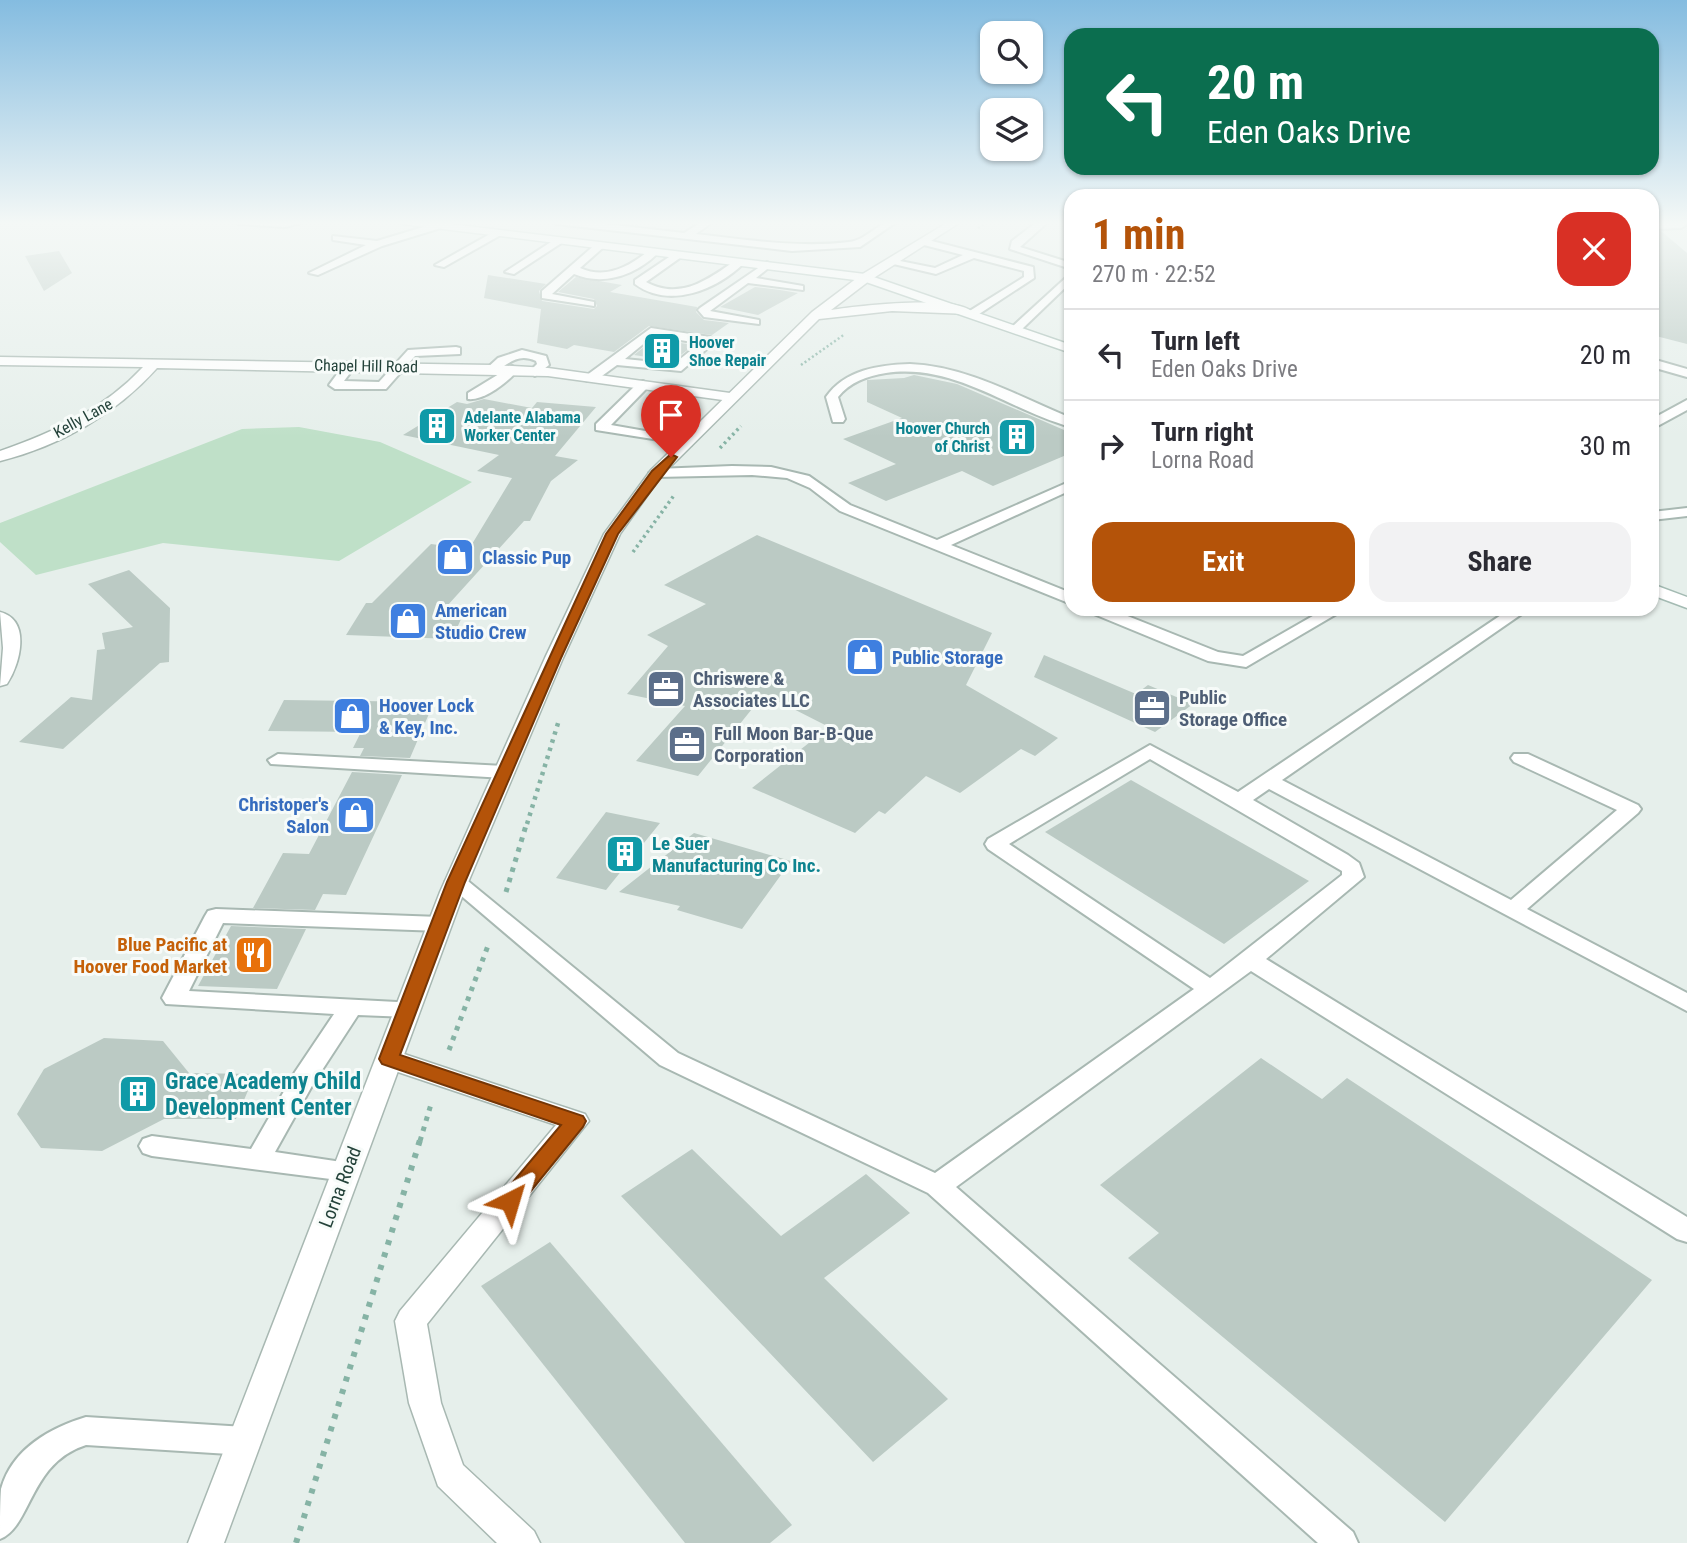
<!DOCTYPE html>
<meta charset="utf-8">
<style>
body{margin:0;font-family:"Roboto Condensed",sans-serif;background:#f2f2f3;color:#2b2b33;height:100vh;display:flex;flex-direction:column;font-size:26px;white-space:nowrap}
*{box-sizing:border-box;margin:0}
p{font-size:23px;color:#7c7c81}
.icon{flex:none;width:38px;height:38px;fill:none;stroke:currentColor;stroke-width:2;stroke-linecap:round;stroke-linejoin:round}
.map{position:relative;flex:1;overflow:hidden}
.details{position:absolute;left:1064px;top:189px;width:595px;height:427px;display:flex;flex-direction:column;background:#fff;border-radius:21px;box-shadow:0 2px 5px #0004}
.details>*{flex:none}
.guide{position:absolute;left:1064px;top:28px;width:595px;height:147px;border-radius:21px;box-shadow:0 2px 5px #0004;background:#0b6e4f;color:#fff;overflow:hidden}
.tools{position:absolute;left:980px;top:21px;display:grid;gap:14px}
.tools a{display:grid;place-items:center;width:63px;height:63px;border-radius:14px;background:#fff;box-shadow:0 2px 5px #0004;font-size:35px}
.pin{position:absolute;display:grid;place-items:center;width:60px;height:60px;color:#fff;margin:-72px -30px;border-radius:50% 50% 50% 0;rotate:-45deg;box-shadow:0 0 7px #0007}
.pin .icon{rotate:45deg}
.me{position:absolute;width:77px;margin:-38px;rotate:40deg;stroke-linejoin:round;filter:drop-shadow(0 0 5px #0008)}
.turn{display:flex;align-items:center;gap:24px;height:147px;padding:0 28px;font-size:32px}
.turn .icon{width:91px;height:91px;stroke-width:2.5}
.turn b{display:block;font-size:49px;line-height:60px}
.round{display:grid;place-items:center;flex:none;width:74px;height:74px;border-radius:21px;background:#f2f2f3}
.headline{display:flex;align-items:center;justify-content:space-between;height:119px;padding:0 28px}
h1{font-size:42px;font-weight:700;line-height:52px;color:#b45309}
.button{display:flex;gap:14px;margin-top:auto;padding:14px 28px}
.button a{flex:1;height:80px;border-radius:21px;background:#b45309;color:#fff;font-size:28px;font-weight:700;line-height:80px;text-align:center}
.button a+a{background:#f2f2f3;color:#2b2b33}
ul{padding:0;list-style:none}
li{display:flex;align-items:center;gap:21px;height:91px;padding:0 28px;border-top:2px solid #e1e1e2}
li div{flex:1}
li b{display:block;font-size:26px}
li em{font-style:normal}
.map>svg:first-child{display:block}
</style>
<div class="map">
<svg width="1687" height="1543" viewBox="0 0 1687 1543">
<rect width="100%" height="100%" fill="#e6efeb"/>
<!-- green -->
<path fill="#bfe0c8" d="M299 427 380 442 472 482 339 561 163 543 36 575 0 542V523L242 429Z"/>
<!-- building -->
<g fill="#bbcac4">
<path d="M1661 231 1687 253V344L1652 335V232Z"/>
<path d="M59 251 72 273 44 291 25 256Z"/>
<path d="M488 275 546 284 539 291 542 301 594 309 597 306 594 299 558 292 576 277 622 285 610 292 697 307 696 312 704 320 729 323 712 335 649 326 614 352 574 345 567 349 537 343 541 309 484 298Z"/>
<path d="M755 287 780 290 798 293 758 315 720 307Z"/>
<path d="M654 339 694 345 673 361 634 355Z"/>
<path d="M914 375 957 384 1071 433V453L993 486 962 471 886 501 848 483 896 464 843 439 902 418 867 402V380L904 378Z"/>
<path d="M484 399 532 408 537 402 596 407 555 456 578 460 551 481 530 521H524L447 606H467L452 639 346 635 366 603H372L431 544 469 549 512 478 477 471 499 455 403 435 457 402 467 404Z"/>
<path d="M757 535 992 633 966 685 1058 738 1035 756 1021 749 960 793 926 776 885 814 879 811 855 833 752 788 829 727 764 694 698 776 636 761 685 706 627 694 668 646 647 635 706 604 664 585Z"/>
<path d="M129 570 170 608 169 662 160 663 63 749 19 742 71 697 92 700 97 650 105 649 102 633 133 627 88 584Z"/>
<path d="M1044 655 1136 694 1148 685 1193 704 1155 732 1034 677Z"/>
<path d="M284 700 434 702 410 758 360 756 364 748H353L361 732 268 731Z"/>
<path d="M352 772 402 775 346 895 323 894 315 910 253 908 283 853 309 854Z"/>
<path d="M1131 780 1309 881 1224 944 1045 832Z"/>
<path d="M606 812 660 823 606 890 556 878Z"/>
<path d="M694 833 791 861 742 929 677 910 680 906 619 892Z"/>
<path d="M231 926 306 929 277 989 198 986Z"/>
<path d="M104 1038 163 1041 189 1073 255 1074 236 1119H164L102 1151 41 1148 17 1114 44 1069Z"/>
<path d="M1261 1058 1322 1099 1347 1078 1652 1280 1445 1522 1128 1258 1159 1233 1100 1185Z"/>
<path d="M692 1149 781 1236 866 1174 910 1213 824 1278 948 1399 873 1462 621 1196Z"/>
<path d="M550 1242 792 1525 770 1543H685L481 1286Z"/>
</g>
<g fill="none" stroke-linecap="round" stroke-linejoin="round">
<!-- service casing -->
<g stroke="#a8b8b2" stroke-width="4">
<g id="service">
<path d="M233 221H309L285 227 238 224Z"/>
<path d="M551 221H579L684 233 703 221H714L696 234C747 240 798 248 849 242 868 240 878 220 898 221L860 247 792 251 556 224Z"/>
<path d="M1038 221H1049L1020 247 1071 263V269L1010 249 1012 241Z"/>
<path d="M440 222 444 223V227L382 246 318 275 309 273 366 245 333 240V236L377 241Z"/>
<path d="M1652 223 1681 222 1686 225 1681 228 1652 229Z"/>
<path d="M497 230 506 232 444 267 435 265Z"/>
<path d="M557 238 566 240 514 274 505 272Z"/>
<path d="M924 239 1033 267 1034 278 976 316H968V312L1024 277V271L974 258 936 274 885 262 890 259 935 268 963 255 920 244 919 242Z"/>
<path d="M597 243 606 245 580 268C607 280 630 266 651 249L660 251C638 274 605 287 574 274L552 294 594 302V306L542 298V291Z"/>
<path d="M675 253 684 255 646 282C680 301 709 279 736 260L745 262C718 289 670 310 635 284V280Z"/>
<path d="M767 262 772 265 756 278 803 286V290L748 283 710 311 759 320V324L704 317 698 310 700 308Z"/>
<path d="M1071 273V282L1021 330H1013V326Z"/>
<path d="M651 328 710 337 716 341 681 371 617 365 595 381H587V375ZM653 336 700 343 674 364 625 359Z"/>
<path d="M456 347 460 348V354L415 356 386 389H335L329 385 346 362H354L356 365 344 381 379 382 408 350Z"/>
<path d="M522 350 546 356 549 365 535 376 529 372 537 364 536 361C516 352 508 366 492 373L486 369 498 358Z"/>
<path d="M1652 359 1687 369V377L1652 367Z"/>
<path d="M910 364C966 366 1020 397 1071 418V427C1008 410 955 363 886 373 867 376 850 382 838 397L845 419 843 422H833L826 397C845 370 878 365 910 364Z"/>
<path d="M512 366 518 370C508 382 484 401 468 399V393Z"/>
<path d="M643 381 649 385 647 388 611 425 691 439V445L596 430V424L639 382Z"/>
<path d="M1687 400V410L1652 429V419Z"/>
<path d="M732 466 771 467 809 476 850 505 937 540 1071 481V490L951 545 1071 593V604L840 511 810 488 787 478 752 475 656 477 649 473 656 469Z"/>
<path d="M1687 508V516L1652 520V512Z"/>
<path d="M1087 609H1110L1218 652 1243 656 1325 609H1345L1246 667 1208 661 1089 612Z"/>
<path d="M1510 609H1529L1282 780 1511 900 1617 810 1514 762 1511 758 1514 754H1528L1638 805 1641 809 1638 813 1527 909 1687 993V1011L1269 789 1253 800 1348 855 1359 863 1364 877 1266 959 1687 1217V1242L1677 1239 1251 971 956 1187 1353 1532 1358 1543H1318L928 1193 660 1065 445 882 449 877H463L678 1053 935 1173 1194 989 988 849 985 844 988 839 1150 745 1238 792ZM1150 759 1342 871V875L1210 978 1009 844Z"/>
<path d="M278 754 504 766 514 772 504 778 271 764 268 760Z"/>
<path d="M216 909 440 917 448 919 451 924 448 929 440 931 223 923 189 991 416 1003 420 1009 416 1015 408 1017 358 1015 313 1084 275 1152 355 1164 359 1171 355 1178 346 1181 152 1156 143 1153 139 1146 143 1139 152 1136 251 1149 295 1072 334 1014 166 1004 162 998 205 916 208 911Z"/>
<path d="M86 1417 245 1427 256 1431 260 1441 256 1451 245 1455 86 1445C29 1463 32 1526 0 1539 0 1524 0 1503 1 1489 12 1449 50 1428 86 1417Z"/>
</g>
</g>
<!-- minor casing -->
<g stroke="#a8b8b2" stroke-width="3">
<g id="minor">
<path d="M0 357 492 365 548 368 730 393 737 397 730 401 548 376 157 368C116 414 60 446 0 461V451C54 432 103 410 143 367L0 365Z"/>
<path d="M0 612C32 620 20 665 7 684L0 686 3 648Z"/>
<path d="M389 1049 585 1114 589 1121 427 1324 441 1403 463 1465 534 1531 540 1543H497L438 1486 409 1403 395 1321 400 1311 556 1125 380 1066 376 1059 380 1052Z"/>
</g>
</g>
<!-- tertiary casing -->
<g stroke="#a8b8b2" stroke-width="3">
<path id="tertiary" d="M950 221H962L869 281 831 310C858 306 951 295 971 311L969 314 892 311 819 319 661 476 620 534 563 658 464 892 224 1543H188L440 892 545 658 604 534 651 470 812 312 861 275Z"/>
</g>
<!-- secondary casing -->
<g stroke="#a4bbb3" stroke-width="3">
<g id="secondary">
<path d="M397 221H426L865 274 1071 345V353L863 281 402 224Z"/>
<path d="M1652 584 1687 597V608L1652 595Z"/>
</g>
</g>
<!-- path-far4 -->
<g stroke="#86b3a5" stroke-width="2.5" stroke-dasharray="2 2.5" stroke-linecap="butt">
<path d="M978 228 989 221"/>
<path d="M801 365 845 334"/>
</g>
<!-- path-far3 -->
<g stroke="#86b3a5" stroke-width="3.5" stroke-dasharray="2.5 3.5" stroke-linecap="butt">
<path d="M720 448 741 426"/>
<path d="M633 552 675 494"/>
</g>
<!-- path-far2 -->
<path stroke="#86b3a5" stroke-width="4.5" stroke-dasharray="3.5 5" stroke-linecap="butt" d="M527 824 559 720"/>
<!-- path-far1 -->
<g stroke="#86b3a5" stroke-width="5" stroke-dasharray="4.5 6" stroke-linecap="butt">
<path d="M506 892 527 822"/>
<path d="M449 1050 489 943"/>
<path d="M420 1141 432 1101"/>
</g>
<!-- path -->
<path stroke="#86b3a5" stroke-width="6" stroke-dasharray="5 8" stroke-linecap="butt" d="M296 1543 420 1140"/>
<!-- service -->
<use href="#service" fill="#fff" fill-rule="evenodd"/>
<!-- minor -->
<use href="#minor" fill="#fff" fill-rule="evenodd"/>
<!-- tertiary -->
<use href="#tertiary" fill="#fff" fill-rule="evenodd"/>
<!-- secondary -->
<use href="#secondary" fill="#fff" fill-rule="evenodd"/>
</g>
<!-- sky -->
<linearGradient id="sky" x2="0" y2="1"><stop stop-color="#84bce0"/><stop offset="0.51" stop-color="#f4f8f6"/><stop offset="1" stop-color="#f4f8f6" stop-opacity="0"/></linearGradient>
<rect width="1687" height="437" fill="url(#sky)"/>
<!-- route -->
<path fill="#b45309" stroke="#753606" stroke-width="2" d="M671 454 677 457 618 534 561 658 465 882 400 1055 583 1116 586 1121 583 1127 517 1208 510 1210 502 1208 499 1201 502 1195 561 1125 382 1064 379 1059 447 882 606 534 652 471Z"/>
<!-- icons -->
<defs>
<g id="building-square" transform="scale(2.0125)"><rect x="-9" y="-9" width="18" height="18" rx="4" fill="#0f9aa8" stroke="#f7fbf9"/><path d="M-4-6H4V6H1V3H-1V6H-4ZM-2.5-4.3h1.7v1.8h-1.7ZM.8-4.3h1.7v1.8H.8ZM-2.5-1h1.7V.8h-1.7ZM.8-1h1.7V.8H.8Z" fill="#fff"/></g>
<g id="shop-square" transform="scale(2.0125)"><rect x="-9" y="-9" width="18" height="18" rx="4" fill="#3f7fe0" stroke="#f7fbf9"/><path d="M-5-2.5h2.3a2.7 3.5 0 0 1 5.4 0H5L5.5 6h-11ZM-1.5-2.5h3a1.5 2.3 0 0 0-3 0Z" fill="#fff"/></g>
<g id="office-square" transform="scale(2.0125)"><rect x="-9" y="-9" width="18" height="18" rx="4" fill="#5c6f8a" stroke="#f7fbf9"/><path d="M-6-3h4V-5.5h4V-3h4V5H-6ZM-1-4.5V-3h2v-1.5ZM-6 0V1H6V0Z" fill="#fff"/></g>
<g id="restaurant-square" transform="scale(2.0125)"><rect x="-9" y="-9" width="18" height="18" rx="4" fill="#e8710a" stroke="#f7fbf9"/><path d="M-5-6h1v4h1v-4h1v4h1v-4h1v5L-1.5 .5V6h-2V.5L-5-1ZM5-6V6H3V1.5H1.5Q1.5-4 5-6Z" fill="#fff"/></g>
</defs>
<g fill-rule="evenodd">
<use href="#building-square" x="662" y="351"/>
<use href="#building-square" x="437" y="426"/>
<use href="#building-square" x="1017" y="437"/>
<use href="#shop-square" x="455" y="557"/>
<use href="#shop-square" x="408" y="621"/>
<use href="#shop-square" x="865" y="657"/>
<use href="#office-square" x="666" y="689"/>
<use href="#office-square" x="1152" y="708"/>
<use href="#shop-square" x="352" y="716"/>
<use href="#office-square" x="687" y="744"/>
<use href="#shop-square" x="356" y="815"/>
<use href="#building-square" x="625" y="854"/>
<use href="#restaurant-square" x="254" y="955"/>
<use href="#building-square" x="138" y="1094"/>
</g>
<g text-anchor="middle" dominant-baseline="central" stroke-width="6" stroke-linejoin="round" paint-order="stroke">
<!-- far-culture labels -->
<g font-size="16" font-weight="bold" fill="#0d838f" stroke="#f7fbf9" text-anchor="start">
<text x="689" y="342">Hoover<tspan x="689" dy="18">Shoe Repair</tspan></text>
<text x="464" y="417">Adelante Alabama<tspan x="464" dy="18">Worker Center</tspan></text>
<text x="990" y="428" text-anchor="end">Hoover Church<tspan x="990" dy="18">of Christ</tspan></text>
</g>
<!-- far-street labels -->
<g font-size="16" fill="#24423a" stroke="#f7fbf9">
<text transform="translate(366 366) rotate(1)">Chapel Hill Road</text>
<text transform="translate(83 418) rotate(-29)">Kelly Lane</text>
</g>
<!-- shop labels -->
<g font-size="19" font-weight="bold" fill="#366cbe" stroke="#f7fbf9" text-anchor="start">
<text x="482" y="557">Classic Pup</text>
<text x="435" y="610">American<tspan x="435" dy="22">Studio Crew</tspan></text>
<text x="892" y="657">Public Storage</text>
<text x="379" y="705">Hoover Lock<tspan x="379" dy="22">&amp; Key, Inc.</tspan></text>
<text x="329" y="804" text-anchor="end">Christoper's<tspan x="329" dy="22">Salon</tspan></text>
</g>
<!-- service labels -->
<g font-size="19" font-weight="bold" fill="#4e5e75" stroke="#f7fbf9" text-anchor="start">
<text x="693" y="678">Chriswere &amp;<tspan x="693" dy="22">Associates LLC</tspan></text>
<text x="1179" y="697">Public<tspan x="1179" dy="22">Storage Office</tspan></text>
<text x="714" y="733">Full Moon Bar-B-Que<tspan x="714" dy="22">Corporation</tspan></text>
</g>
<!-- culture labels -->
<g font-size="19" font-weight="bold" fill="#0d838f" stroke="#f7fbf9" text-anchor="start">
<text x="652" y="843">Le Suer<tspan x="652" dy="22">Manufacturing Co Inc.</tspan></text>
</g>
<!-- food labels -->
<g font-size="19" font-weight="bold" fill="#c56008" stroke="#f7fbf9" text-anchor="end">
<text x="227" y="944">Blue Pacific at<tspan x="227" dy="22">Hoover Food Market</tspan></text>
</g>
<!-- street labels -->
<g font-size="19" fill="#24423a" stroke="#f7fbf9">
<text transform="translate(340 1187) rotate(-69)">Lorna Road</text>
</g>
<!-- near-culture labels -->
<g font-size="23" font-weight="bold" fill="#0d838f" stroke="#f7fbf9" text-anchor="start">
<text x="165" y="1081">Grace Academy Child<tspan x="165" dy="26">Development Center</tspan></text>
</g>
</g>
</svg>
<div class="tools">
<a><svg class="icon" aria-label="search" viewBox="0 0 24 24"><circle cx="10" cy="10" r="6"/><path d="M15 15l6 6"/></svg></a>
<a><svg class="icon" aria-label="layers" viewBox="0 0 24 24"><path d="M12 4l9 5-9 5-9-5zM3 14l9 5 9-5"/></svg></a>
</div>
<div class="pin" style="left:671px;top:457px;background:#d93025"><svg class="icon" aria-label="arrive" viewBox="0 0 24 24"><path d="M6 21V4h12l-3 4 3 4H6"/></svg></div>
<svg class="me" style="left:510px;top:1201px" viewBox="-20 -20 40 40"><path d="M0-17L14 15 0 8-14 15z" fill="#b45309" stroke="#fff" stroke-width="4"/></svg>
<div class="guide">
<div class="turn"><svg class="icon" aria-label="left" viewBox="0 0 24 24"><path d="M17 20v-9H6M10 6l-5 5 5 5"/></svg><div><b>20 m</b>Eden Oaks Drive</div></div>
</div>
<section class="details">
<div class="headline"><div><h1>1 min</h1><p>270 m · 22:52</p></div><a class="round" style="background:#d93025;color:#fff"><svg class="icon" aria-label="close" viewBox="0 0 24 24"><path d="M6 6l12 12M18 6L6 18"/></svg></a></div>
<ul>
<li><svg class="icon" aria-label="left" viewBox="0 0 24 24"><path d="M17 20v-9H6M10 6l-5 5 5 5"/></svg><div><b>Turn left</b><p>Eden Oaks Drive</p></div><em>20 m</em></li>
<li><svg class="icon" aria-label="right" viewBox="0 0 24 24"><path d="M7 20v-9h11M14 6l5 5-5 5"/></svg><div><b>Turn right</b><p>Lorna Road</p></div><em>30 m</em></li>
</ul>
<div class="button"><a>Exit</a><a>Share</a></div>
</section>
</div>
